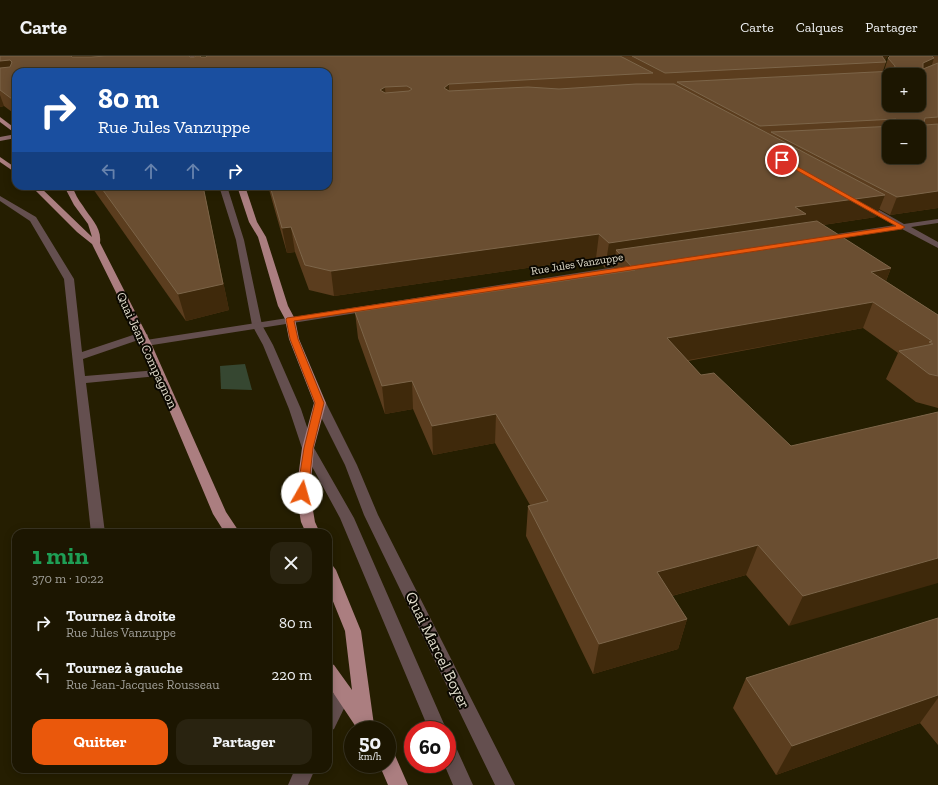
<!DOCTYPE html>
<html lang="fr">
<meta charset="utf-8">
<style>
body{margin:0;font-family:"Zilla Slab",serif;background:#292310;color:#f1f3f6;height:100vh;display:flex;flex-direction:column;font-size:15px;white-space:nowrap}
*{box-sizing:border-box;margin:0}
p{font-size:13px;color:#a09f99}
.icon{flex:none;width:22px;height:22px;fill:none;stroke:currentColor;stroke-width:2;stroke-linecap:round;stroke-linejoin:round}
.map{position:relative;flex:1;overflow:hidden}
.details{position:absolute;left:12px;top:473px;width:320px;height:244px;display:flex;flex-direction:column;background:#1c1601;border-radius:12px;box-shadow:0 2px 10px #0003,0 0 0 1px #3a3523}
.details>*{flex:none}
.top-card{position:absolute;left:12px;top:12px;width:320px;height:122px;border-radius:12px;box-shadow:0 2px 10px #0003,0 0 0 1px #3a3523;background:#1a4fa0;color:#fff;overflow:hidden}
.buttons{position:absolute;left:882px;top:12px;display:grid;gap:8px}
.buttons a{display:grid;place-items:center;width:44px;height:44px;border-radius:8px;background:#1c1601;box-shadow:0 2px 10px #0003,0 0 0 1px #3a3523;font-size:20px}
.speed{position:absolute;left:344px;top:665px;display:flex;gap:8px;font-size:20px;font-weight:700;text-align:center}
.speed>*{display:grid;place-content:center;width:52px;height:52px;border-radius:50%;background:#1c1601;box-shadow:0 2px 10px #0003,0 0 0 1px #3a3523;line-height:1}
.speed small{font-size:10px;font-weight:400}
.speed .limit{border:6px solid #d22;background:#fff;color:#111}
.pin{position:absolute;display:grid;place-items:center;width:34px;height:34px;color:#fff;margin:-17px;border:2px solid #fff;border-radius:50%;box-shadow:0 1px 4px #0007}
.me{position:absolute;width:44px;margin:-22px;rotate:7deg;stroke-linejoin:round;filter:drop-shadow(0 0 3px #0008)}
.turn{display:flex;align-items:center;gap:14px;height:84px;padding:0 20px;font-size:18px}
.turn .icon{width:52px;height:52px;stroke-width:2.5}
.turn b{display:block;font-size:28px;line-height:34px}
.lanes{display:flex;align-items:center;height:38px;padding:0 20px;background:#0003;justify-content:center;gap:20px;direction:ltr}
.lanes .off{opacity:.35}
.round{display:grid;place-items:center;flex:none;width:42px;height:42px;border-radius:12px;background:#292310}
.head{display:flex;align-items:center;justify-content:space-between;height:68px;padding:0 20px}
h1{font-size:24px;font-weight:700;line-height:30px;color:#1e9e55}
.action{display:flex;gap:8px;margin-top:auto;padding:8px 20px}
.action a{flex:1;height:46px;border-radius:12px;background:#ea580c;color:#fff;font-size:16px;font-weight:700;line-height:46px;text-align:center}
.action a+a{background:#292310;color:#f1f3f6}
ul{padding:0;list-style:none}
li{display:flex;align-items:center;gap:12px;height:52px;padding:0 20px}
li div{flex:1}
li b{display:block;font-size:15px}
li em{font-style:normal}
header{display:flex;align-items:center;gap:24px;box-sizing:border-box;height:56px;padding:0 20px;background:#1c1601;border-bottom:1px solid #3a3523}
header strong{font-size:19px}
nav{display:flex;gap:22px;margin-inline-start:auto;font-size:14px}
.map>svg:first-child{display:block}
</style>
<header>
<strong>Carte</strong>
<nav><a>Carte</a><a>Calques</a><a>Partager</a></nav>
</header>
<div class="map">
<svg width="938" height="729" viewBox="0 0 938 729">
<rect width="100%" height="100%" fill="#251e01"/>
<!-- green -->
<path fill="#364731" d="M245 308 252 334 221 333 220 310Z"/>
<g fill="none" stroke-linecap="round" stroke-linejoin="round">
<!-- lane -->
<g fill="#644f4f" fill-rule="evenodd">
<path d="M190 0H194L198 16H194Z"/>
<path d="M219 130H227L244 184 262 269 273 289 301 353 314 392 354 462 444 668 447 674H429L340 462 302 392 289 353 263 289 252 269 236 184Z"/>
<path d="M0 140 36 161 74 223 82 296 139 277 143 276 148 279 147 281 83 303 85 320 158 314 164 317 158 320 86 327 105 477H91L64 223 30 165 0 145Z"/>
<path d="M343 628 349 630 352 636 334 673 328 676V648L337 630Z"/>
<path d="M447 684 454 687 473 729H453L444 708H447Z"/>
<path d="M295 713H315L308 729H288Z"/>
</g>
<!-- street -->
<g fill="#644f4f" fill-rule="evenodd">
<path d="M861 147H867L904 168 938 163V167L911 171 938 186V192L902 173 821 184 820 182 824 180 895 169 861 151Z"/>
<path d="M628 209 631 210 632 212 631 214 146 290 141 287 146 284Z"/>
<path d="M320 343 324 344 326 347 357 409 378 459 515 729H495L364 459 345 409 314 347 316 344Z"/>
</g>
<!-- secondary -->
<path fill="#8c6a6b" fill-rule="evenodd" d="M16 78V82L0 85V81Z"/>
<!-- primary -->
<g fill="#ab7e80" fill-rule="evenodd">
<path d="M0 61 16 73V78L0 66Z"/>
<path d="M0 101 16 112V117L0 106Z"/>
<path d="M31 130H39L92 181 88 168 74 149 64 130H72C75 137 78 144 83 150 90 162 102 171 100 187L151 287 226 456 240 477H225L213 458 141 287 92 188 77 176Z"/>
<path d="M237 130H245L257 166 266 181 288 250 295 263 299 283 326 347 314 392 310 437 315 466 320 477H306L301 466 296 437 302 392 314 347 289 283 285 263 278 250 258 181 249 166Z"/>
<path d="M328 508 333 510 336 514 361 575 374 669 372 674H358L328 629V606L334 609 352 634 345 575 328 533Z"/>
<path d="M387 695 394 697 408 729H388L379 708H387Z"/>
</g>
</g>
<!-- wall -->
<g fill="#5b3d1e">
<path d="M0 0 194 1 195 0H201V1H206V0H888L885 4 886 6 883 15H884L888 2 890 0H938V152L890 159 879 153 876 161 823 169 891 212 886 225 938 259V352L916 346 886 323 898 297 863 272 688 305 701 319 791 390 938 356 789 570 746 519 672 540 687 563 678 593 593 618 526 480 528 450 530 449 495 387 433 399 413 353 385 358 358 282 355 256 613 217 614 210 605 212 596 202 334 240 309 234 295 196 287 197 268 130H328V16H16V59L4 50 0 51Z"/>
<path d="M91 130H203L229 254 186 265Z"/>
<path d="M938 562V689L920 667 776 719 733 652 746 622Z"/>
</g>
<!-- shaded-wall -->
<g fill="#3f290b">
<path d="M71 0H189L76 16Z"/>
<path d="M880 0H888L883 6Z"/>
<path d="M934 2 930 15 919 20 923 7Z"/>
<path d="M10 4 16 21 0 22V5Z"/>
<path d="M449 28V46L444 32Z"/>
<path d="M385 31 386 48 380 34Z"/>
<path d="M0 39 4 50 0 51Z"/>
<path d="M203 130 229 254 186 265 178 238Z"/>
<path d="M938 135V152L890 159 897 141Z"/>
<path d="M885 139 876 161 802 172 616 194 614 210 605 212 609 187 795 151Z"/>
<path d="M291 171 295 196 287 197 282 172Z"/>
<path d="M599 178 596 202 334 240 331 215Z"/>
<path d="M891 212 881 237 871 216Z"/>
<path d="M873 246 863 272 661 309 667 282Z"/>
<path d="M412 325 413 353 385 358 382 330Z"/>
<path d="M496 358 495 387 433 399 432 370Z"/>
<path d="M758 489 746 519 650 546 657 516Z"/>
<path d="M938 502V527L789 570 803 540Z"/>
<path d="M687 563 678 593 593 618 599 588Z"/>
<path d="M938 639V642L920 667 776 719 792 690Z"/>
</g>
<!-- building -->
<g fill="#6a4e31" stroke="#7c6549" fill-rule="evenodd">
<path d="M0 0H71L72 1H91L107 0H189L190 1H194L196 0H200L201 1H206L207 0H620L653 17 449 28 444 32 449 35 528 31 559 33 636 28H674L885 139 795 151 806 158 609 187 599 178 331 215 305 209 291 171 282 172 270 130H328V16H16V46L0 34V12L10 11 12 6 10 4 0 5ZM407 30 412 33 409 35 385 37 380 34 385 31Z"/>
<path d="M632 0H882L886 6 665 17Z"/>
<path d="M890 0H932L934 2 923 7V13L938 7V61L925 62 924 67 925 69 938 68V135L897 141 771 76 895 70 896 63 760 70 677 26 894 15 895 10 888 2ZM889 19H919V49H889ZM889 71H919V101H889Z"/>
<path d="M100 130H203L223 228 178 238Z"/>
<path d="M817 165 891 212 871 216 938 259V320L929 318 899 295 933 288 929 286 932 285 873 246 667 282 701 319 714 317 791 390 938 356V502L803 540 758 489 657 516 687 563 599 588 528 450 548 445 496 358 432 370 412 325 382 330 355 256 635 214 616 194Z"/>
<path d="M938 562V639L792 690 746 622Z"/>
</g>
<!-- route -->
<path fill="#ea580c" stroke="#983908" d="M782 102 905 171 902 173 294 265 298 283 324 347 313 392 308 437 306 440H299L297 437 304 392 315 347 290 283 286 263 287 262 896 170 780 105V102Z"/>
<g text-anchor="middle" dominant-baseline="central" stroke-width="4" stroke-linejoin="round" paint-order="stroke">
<!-- far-street labels -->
<g font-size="11" fill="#e2decd" stroke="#0b0801">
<text transform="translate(577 208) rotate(-9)">Rue Jules Vanzuppe</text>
</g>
<!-- street labels -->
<g font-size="13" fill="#e2decd" stroke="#0b0801">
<text transform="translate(147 294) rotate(65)">Quai Jean Compagnon</text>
</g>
<!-- near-street labels -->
<g font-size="16" fill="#e2decd" stroke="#0b0801">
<text transform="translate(438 594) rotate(64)">Quai Marcel Boyer</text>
</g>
</g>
</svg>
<div class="buttons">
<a>+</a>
<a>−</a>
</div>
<div class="speed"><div>50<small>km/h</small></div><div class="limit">60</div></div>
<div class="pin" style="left:782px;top:104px;background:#d93025"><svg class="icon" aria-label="arrive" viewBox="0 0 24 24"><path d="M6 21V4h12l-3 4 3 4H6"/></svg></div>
<svg class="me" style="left:302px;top:437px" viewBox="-20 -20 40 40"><circle r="19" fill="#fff"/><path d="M0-13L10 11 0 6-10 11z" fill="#ea580c"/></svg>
<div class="top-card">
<div class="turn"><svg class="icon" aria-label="right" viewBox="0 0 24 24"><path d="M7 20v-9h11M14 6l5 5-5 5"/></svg><div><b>80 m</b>Rue Jules Vanzuppe</div></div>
<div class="lanes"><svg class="icon off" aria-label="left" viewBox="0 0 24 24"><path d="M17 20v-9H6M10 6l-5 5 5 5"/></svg><svg class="icon off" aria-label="ahead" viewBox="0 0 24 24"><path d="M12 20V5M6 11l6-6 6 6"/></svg><svg class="icon off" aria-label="ahead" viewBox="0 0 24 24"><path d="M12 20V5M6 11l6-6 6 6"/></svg><svg class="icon" aria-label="right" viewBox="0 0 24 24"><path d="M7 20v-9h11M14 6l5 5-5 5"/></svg></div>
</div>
<section class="details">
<div class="head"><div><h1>1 min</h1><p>370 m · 10:22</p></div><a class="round"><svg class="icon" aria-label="close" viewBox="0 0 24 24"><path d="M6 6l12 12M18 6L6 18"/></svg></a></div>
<ul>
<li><svg class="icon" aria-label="right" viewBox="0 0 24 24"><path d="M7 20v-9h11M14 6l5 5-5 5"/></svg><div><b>Tournez à droite</b><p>Rue Jules Vanzuppe</p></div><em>80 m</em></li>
<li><svg class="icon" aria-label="left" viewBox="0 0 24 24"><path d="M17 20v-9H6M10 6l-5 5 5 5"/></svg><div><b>Tournez à gauche</b><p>Rue Jean-Jacques Rousseau</p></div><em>220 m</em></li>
</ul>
<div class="action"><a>Quitter</a><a>Partager</a></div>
</section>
</div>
